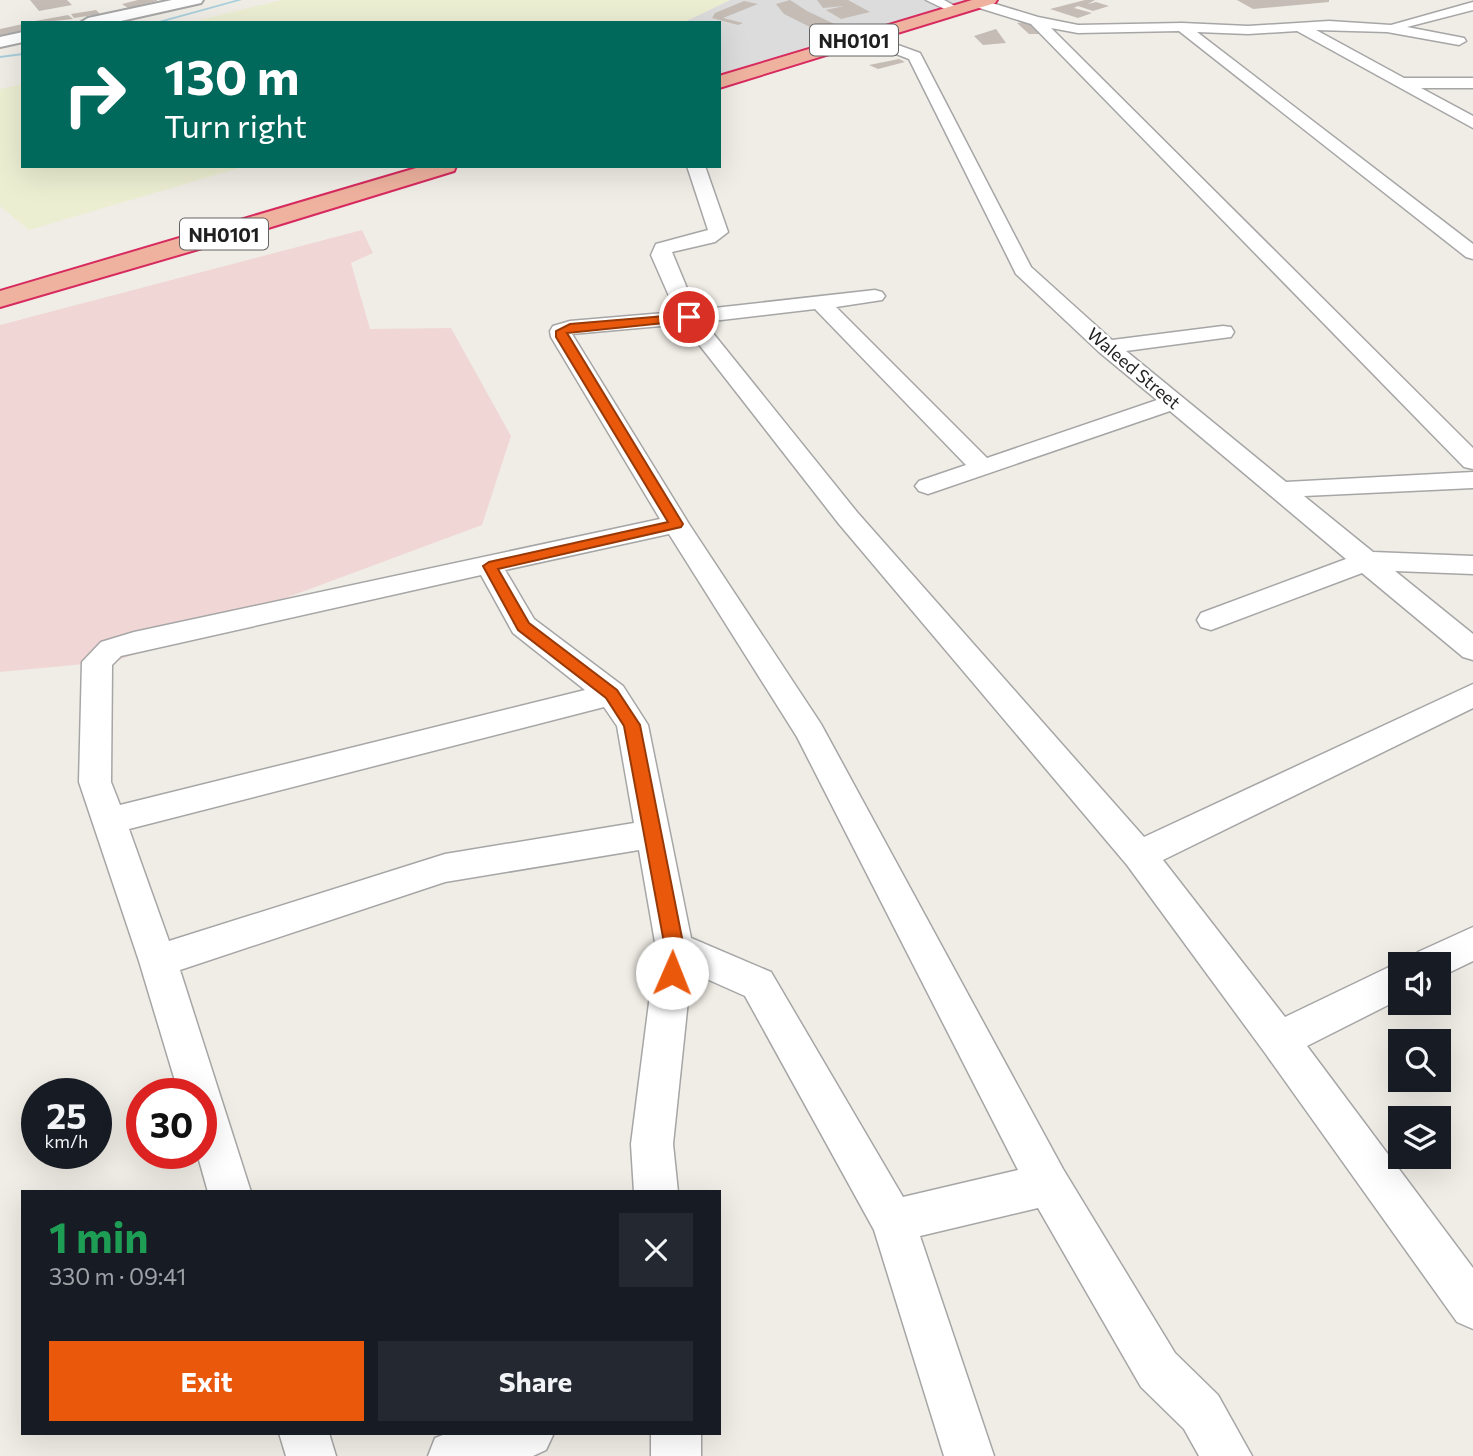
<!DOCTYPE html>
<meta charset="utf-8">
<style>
body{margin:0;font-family:Commissioner,sans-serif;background:#242831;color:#f1f3f6;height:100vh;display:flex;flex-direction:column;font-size:26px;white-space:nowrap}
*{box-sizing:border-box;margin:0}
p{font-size:23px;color:#9ea1a6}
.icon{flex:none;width:38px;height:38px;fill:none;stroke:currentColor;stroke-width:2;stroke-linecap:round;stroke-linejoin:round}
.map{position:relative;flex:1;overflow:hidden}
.panel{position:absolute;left:21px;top:1190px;width:700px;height:245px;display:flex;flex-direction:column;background:#171b24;border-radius:0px;box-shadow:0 7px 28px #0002}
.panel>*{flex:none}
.top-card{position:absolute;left:21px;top:21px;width:700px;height:147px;border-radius:0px;box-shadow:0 7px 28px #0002;background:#00695c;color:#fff;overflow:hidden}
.tools{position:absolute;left:1388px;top:952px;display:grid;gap:14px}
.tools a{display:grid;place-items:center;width:63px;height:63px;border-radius:0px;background:#171b24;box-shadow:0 7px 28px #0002;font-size:35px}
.speed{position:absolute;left:21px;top:1078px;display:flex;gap:14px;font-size:35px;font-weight:700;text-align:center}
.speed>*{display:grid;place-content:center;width:91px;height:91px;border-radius:50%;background:#171b24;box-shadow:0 7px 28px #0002;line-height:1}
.speed small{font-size:18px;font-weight:400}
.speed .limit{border:10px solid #d22;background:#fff;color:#111}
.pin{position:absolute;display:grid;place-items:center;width:60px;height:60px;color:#fff;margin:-30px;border:4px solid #fff;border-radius:50%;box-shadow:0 2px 7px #0007}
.me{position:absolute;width:77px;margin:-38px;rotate:1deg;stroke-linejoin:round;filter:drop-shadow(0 0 5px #0008)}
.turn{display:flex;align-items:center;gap:24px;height:147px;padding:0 28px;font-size:32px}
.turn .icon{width:91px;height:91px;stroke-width:2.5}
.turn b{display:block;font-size:49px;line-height:60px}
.round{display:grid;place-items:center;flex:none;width:74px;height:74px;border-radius:0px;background:#242831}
.head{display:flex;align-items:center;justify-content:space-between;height:119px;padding:0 28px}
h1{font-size:42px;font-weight:700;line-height:52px;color:#1e9e55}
.button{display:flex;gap:14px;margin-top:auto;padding:14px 28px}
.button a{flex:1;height:80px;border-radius:0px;background:#ea580c;color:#fff;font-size:28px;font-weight:700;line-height:80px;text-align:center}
.button a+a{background:#242831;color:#f1f3f6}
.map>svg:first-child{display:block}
</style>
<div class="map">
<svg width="1473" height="1456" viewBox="0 0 1473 1456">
<rect width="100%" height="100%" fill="#f0ede6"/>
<!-- residential -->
<path fill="#dddcdc" d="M730 0H973L719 74V23H682Z"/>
<!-- commercial -->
<path fill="#f0d7d5" d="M362 230 373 253 351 263 370 329 451 328 511 436 482 525 116 661 0 672V325Z"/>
<!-- farmland -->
<g fill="#ebeed1">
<path d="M282 0H730L682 23H188Z"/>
<path d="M23 84V166L239 168 29 230 0 206V89Z"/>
</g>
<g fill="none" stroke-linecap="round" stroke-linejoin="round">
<!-- stream -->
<g fill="#a7cedc" fill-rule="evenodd">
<path d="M236 0H242L159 23H152Z"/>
<path d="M23 53V55L0 58V56Z"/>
</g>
</g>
<!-- building -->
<g fill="#c4bcb5">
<path d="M30 0H67L72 5 39 11Z"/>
<path d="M138 0H157V1L128 8 122 4Z"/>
<path d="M790 0 807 11 843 28 821 33 814 29 784 14 776 4Z"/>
<path d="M817 0H848L870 12 841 19 826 10 844 6 823 8Z"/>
<path d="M1085 0H1095L1088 4 1096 2 1109 6 1093 11 1078 6 1074 8 1092 13 1078 18 1050 9Z"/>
<path d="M1237 0H1329V2L1253 9Z"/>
<path d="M744 1 758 4 723 18 743 23 738 25 712 18 715 13Z"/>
<path d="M96 10 100 14 74 18 71 14Z"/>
<path d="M68 15 73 19 35 23V21Z"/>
<path d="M1028 22 1041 34H1029L1017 23Z"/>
<path d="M23 24V33L0 37V29Z"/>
<path d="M996 29 1006 43 983 45 974 36Z"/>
<path d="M899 59 905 62 878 69 869 65Z"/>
</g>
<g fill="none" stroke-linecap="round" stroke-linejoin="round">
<!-- minor casing -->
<g stroke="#a6a6a6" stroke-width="3">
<g id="minor">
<path d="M926 0H944L962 10 955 14Z"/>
<path d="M973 0H982L1038 17 1078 25 1182 23 1248 26 1329 21 1391 25 1473 2V10L1407 27 1464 38 1466 41 1459 45 1387 32 1316 30 1404 78H1473V88H1421L1473 116V128L1297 31 1248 34 1197 32 1473 244V259L1466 257 1179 31 1078 33 1051 28 1473 448V469L1464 467 1031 24 973 6Z"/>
<path d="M865 33 920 53 1031 267 1112 340 1223 326 1231 327 1234 332 1231 337 1223 338 1126 351 1286 482 1473 472V488L1304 496 1373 552 1473 556V574L1395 571 1473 634V660L1463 657 1362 573 1211 630 1201 627 1197 620 1201 613 1346 559 1170 411 928 494 919 491 915 486 919 481 966 465 815 309 704 322 857 512 1144 837 1473 684V708L1163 860 1285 1017 1387 968 1400 963 1403 964H1400V999L1307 1046 1473 1268V1329L1457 1322 1265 1053 1127 865 839 524 683 324 572 334 689 524 821 724 1063 1169 1175 1353 1218 1395 1252 1456H1199L1184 1429 1141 1387 1038 1208 920 1236 994 1456H944L874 1230 745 996 691 972 673 1144 678 1192H634L631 1144 656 948 639 850 445 882 180 970 251 1192H208L197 1153H201V1094H179L139 961 79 782 82 662 101 642 134 632 660 519 551 337 550 331 553 326 570 321 676 312 651 255 656 244 708 230 687 166H705L728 232 715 242 672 252 696 310 875 290 882 292 885 296 882 300 836 307 987 458 1157 400 1099 352 1016 274 909 59 860 40V34ZM669 534 797 737 1018 1170 903 1197 771 972 691 938 648 725 623 686 534 619 505 570ZM481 575 513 633 585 690 120 805 111 782 112 665 121 656ZM604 707 617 726 634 823 445 854 169 941 129 829Z"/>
<path d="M1473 927V961L1438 978V964H1412L1418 952Z"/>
<path d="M279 1433H329L336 1456H286Z"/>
<path d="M448 1433H554L546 1450 533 1456H428L435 1438Z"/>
<rect x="651" y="1433" width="50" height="23"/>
</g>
</g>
<!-- tertiary casing -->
<g stroke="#a6a6a6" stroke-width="4">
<g id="tertiary">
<path d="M172 0H203L201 3 112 23H80L88 18Z"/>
<path d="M23 32V42L0 47V37Z"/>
</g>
</g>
<!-- trunk casing -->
<g stroke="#d72a5f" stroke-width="4">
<g id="trunk">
<path d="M972 0H997L995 3 719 88V76Z"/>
<path d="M423 166H456L454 171 216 244 0 307V291Z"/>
</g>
</g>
<!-- minor -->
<use href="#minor" fill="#fff" fill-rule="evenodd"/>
<!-- tertiary -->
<use href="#tertiary" fill="#fff" fill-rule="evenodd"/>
<!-- trunk -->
<use href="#trunk" fill="#efb29f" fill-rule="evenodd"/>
</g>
<!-- route -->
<path fill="#ea580c" stroke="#983908" stroke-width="2" d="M689 314 693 315V320L567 333 683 524 681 527 498 569 529 623 617 690 640 725 684 948 679 979 672 981 665 979 662 973 665 948 624 726 606 698 518 630 483 566 489 562 668 522 556 337V331L570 324Z"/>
<g text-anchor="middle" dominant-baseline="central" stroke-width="5" stroke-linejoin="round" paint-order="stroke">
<!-- far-street labels -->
<g font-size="18" fill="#1f1f1f" stroke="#fff">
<text transform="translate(1134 368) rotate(40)">Waleed Street</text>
</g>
<!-- shield labels -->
<g fill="#fff" stroke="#626262" stroke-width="2">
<rect x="810" y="24.5" width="88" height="31" rx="5"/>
<rect x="180" y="218.5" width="88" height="31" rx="5"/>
</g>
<g font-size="19" font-weight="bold" fill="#1f1f1f">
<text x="854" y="40">NH0101</text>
<text x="224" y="234">NH0101</text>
</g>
</g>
</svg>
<div class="tools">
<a><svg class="icon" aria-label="sound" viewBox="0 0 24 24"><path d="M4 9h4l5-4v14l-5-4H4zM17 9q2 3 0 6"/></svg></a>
<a><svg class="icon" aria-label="search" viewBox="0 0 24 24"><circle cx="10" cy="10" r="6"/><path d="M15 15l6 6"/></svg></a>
<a><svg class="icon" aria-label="layers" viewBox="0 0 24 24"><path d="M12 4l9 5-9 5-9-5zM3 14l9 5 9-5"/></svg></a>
</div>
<div class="speed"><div>25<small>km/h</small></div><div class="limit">30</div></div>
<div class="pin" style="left:689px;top:317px;background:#d93025"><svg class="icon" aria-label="arrive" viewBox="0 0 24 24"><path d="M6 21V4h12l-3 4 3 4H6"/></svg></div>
<svg class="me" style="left:672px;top:973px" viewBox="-20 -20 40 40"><circle r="19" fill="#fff"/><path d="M0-13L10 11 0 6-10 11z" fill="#ea580c"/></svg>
<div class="top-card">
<div class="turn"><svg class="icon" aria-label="right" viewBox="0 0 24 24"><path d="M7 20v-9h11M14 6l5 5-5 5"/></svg><div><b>130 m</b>Turn right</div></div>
</div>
<section class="panel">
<div class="head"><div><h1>1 min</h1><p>330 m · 09:41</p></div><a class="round"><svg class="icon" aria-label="close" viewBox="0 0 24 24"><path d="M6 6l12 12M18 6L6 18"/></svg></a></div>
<div class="button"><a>Exit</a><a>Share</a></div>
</section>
</div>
